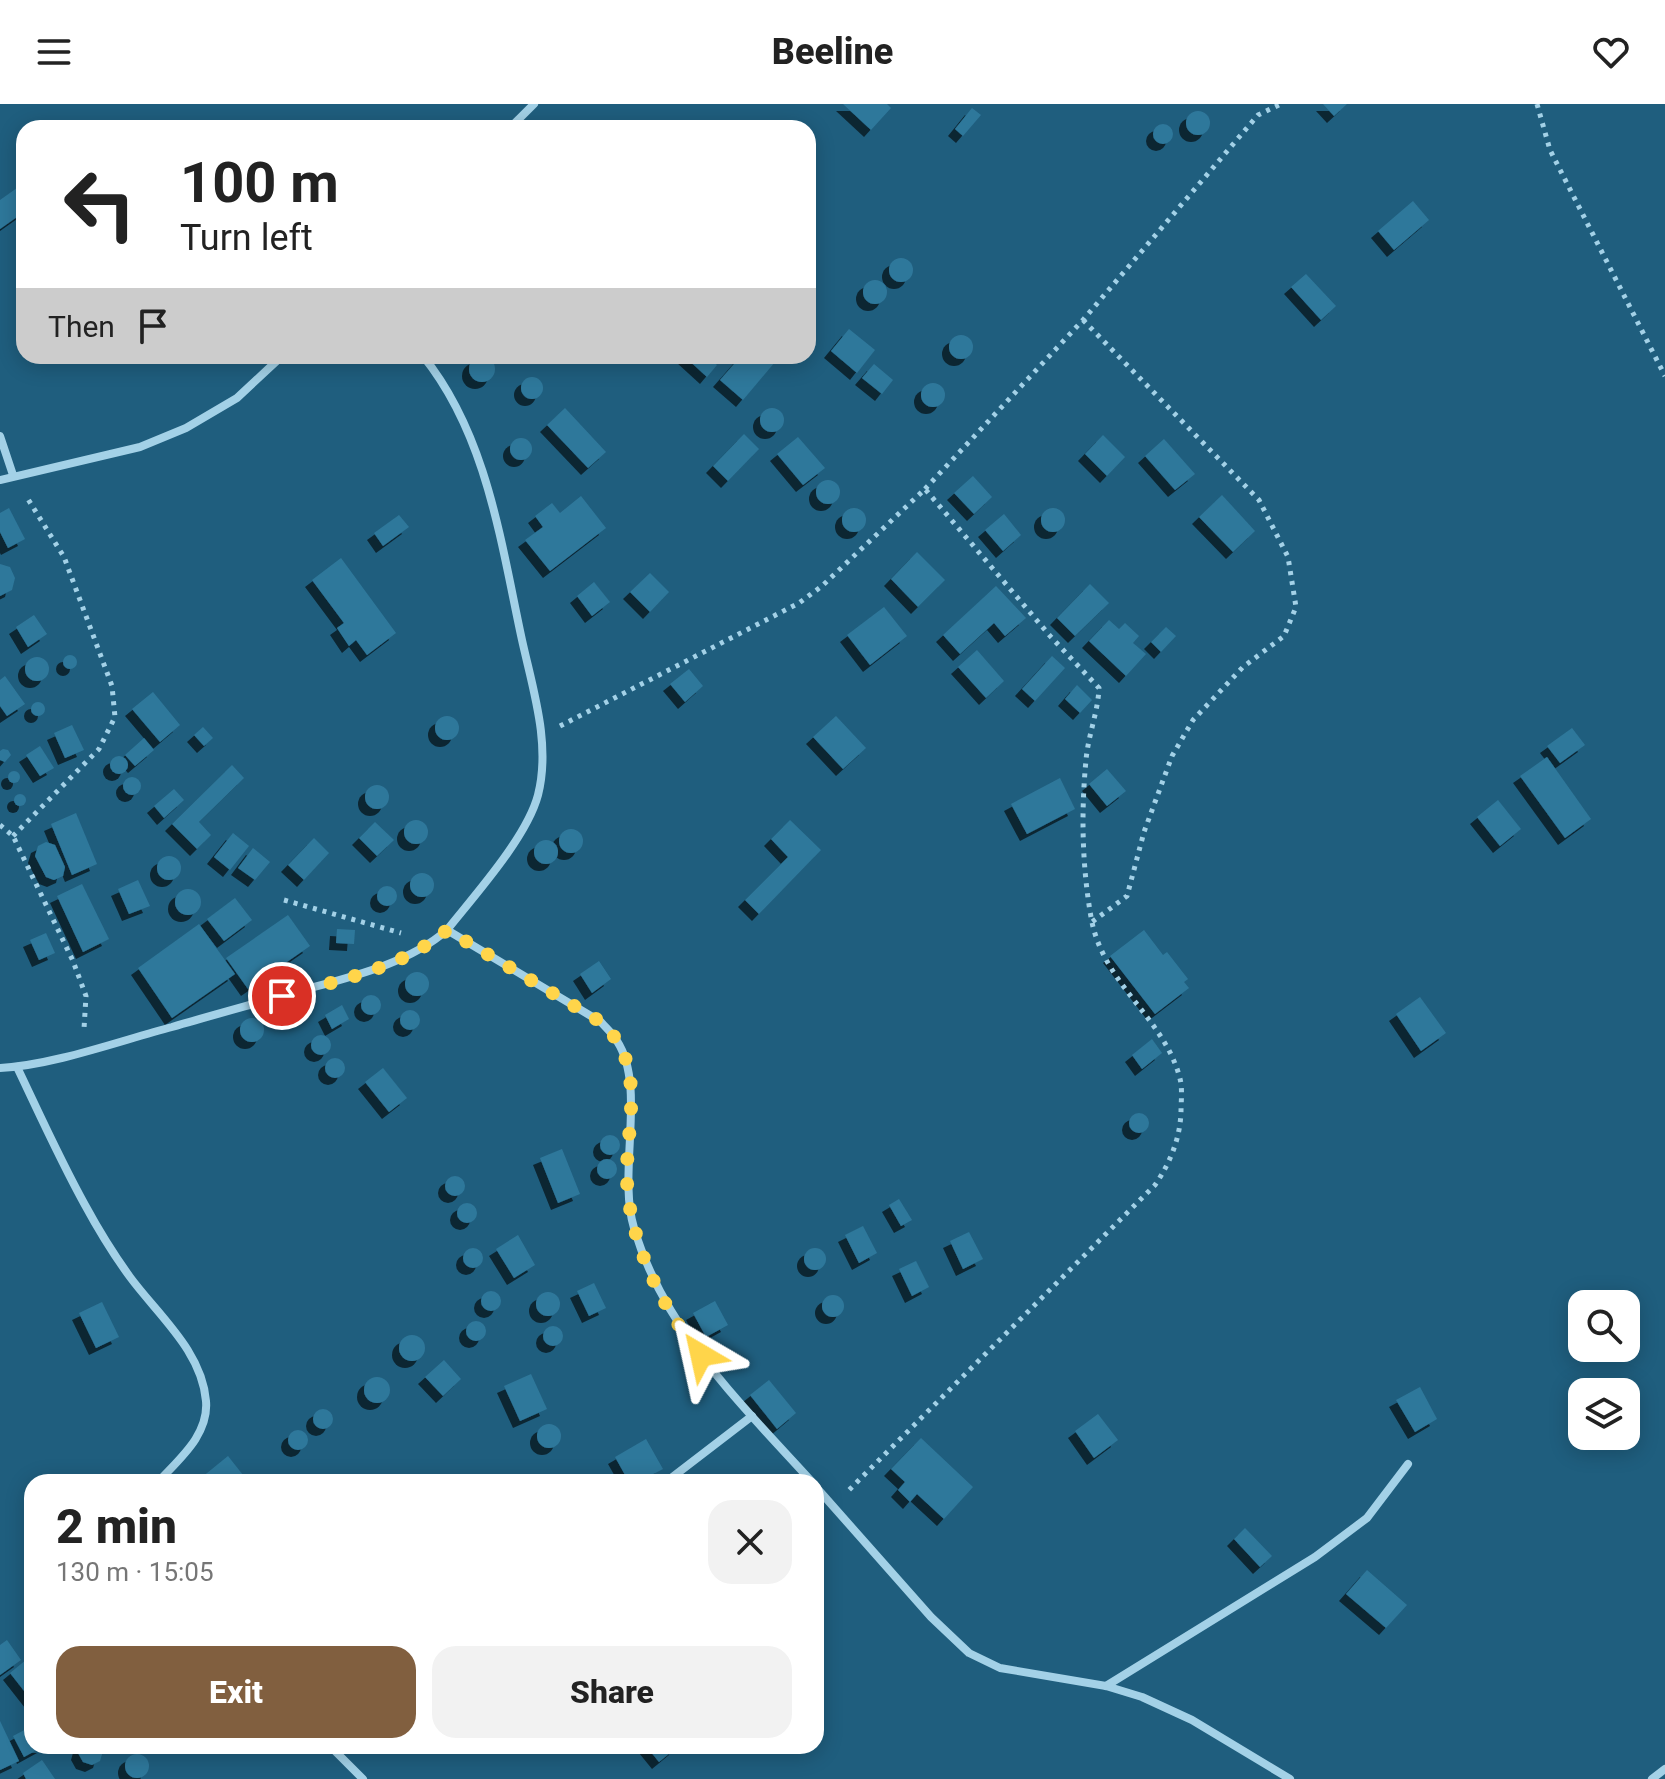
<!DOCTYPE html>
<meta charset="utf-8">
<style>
body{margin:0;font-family:Roboto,sans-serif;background:#f2f2f2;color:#222;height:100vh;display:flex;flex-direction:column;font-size:30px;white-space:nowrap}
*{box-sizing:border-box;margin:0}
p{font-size:26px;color:#767676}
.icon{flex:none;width:44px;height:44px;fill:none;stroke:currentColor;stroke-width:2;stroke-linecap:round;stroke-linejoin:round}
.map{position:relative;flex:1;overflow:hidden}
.panel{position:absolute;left:24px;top:1370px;width:800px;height:280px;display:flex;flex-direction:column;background:#fff;border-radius:24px;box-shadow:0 4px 20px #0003}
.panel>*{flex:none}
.top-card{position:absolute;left:16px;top:16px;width:800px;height:244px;border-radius:24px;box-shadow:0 4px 20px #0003;background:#fff;color:#222;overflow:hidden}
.buttons{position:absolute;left:1568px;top:1186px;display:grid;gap:16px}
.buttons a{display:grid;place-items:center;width:72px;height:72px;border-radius:16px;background:#fff;box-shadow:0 4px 20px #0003;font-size:40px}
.pin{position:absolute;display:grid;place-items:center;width:68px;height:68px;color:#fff;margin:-34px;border:4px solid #fff;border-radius:50%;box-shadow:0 2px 8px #0007}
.me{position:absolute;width:88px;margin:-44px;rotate:324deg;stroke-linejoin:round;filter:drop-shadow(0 0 6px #0008)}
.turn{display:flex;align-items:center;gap:28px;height:168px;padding:0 32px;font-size:36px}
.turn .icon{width:104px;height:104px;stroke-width:2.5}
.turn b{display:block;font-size:56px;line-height:68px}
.then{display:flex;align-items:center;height:76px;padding:0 32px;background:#0003;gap:16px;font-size:30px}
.round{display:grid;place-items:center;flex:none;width:84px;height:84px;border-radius:24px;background:#f2f2f2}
.overview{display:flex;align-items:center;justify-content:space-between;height:136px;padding:0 32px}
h1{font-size:48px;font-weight:800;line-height:60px}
.action{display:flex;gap:16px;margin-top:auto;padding:16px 32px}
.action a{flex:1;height:92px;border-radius:24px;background:#815f3f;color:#fff;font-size:32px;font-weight:800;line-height:92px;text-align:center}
.action a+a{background:#f2f2f2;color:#222}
header{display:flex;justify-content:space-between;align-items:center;height:104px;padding:0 32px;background:#fff;font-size:36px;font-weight:800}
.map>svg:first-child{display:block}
</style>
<header><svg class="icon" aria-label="menu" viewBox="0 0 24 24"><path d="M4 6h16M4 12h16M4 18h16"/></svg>Beeline<svg class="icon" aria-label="heart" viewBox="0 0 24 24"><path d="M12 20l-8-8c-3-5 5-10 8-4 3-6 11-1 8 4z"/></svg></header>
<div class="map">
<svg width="1665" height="1675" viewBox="0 0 1665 1675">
<defs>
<filter id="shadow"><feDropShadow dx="-7" dy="7" stdDeviation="0" flood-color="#0009"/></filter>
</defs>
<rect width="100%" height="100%" fill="#1f5e7e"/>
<!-- building -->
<g fill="#2f789b" filter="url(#shadow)">
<path d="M843 0H887L891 4 871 26Z"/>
<path d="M1323 0H1347L1334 12Z"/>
<path d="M972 4 981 11 963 32 955 25Z"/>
<circle cx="1198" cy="19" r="12"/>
<circle cx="1163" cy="30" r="10"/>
<path d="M24 79V108L0 125V96Z"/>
<path d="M1413 97 1429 116 1394 146 1378 127Z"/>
<circle cx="901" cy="166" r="12"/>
<path d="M1306 170 1336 202 1321 216 1291 183Z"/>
<circle cx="875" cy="188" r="12"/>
<path d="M849 225 875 246 857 269 831 247Z"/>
<circle cx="961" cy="243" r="12"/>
<circle cx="482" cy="265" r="13"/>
<path d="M684 252H707L717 261 707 273Z"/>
<path d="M741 252H780L743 296 720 276Z"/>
<path d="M874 260 893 276 882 290 862 274Z"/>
<circle cx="532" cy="284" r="11"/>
<circle cx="933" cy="291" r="12"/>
<path d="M565 304 606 348 588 364 547 321Z"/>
<circle cx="772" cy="316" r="12"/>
<path d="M744 330 759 345 728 377 713 362Z"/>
<path d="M1103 331 1125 353 1107 372 1085 350Z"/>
<path d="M798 333 825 364 803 381 777 350Z"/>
<circle cx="521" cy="345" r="11"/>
<path d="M1164 335 1195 370 1175 386 1145 352Z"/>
<path d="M973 372 992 393 974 410 954 389Z"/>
<circle cx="828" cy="388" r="12"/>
<path d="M1222 391 1255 427 1233 448 1199 413Z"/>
<path d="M581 392 606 424 550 467 525 436 543 423 535 412 552 399 560 409Z"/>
<path d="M9 404 25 435 8 444 0 428V409Z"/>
<circle cx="1053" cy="416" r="12"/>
<circle cx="854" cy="416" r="12"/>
<path d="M1004 410 1021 431 1003 447 985 426Z"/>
<path d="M399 411 409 423 383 442 374 429Z"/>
<path d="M917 448 945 476 918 503 891 475Z"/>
<path d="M341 454 396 529 367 551 356 536 349 542 337 524 344 519 312 476Z"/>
<path d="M0 460 10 463 15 474 12 486 0 492Z"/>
<path d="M650 469 669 488 650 508 630 488Z"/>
<path d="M594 478 610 498 592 512 577 492Z"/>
<path d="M1090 480 1109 499 1075 532 1057 514Z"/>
<path d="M996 482 1026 514 1005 532 994 519 960 550 943 531Z"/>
<path d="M884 503 907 532 870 561 847 531Z"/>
<path d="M34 511 47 530 28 543 16 523Z"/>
<path d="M1109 516 1119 525 1125 519 1139 532 1133 539 1146 550 1126 572 1089 537Z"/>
<path d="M1166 523 1176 532 1161 548 1151 538Z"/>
<path d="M977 546 1004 577 986 594 958 563Z"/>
<circle cx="70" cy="558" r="7"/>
<path d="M1052 552 1065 564 1035 597 1022 585Z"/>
<circle cx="37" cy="565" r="12"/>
<path d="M689 565 703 582 685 598 670 580Z"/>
<path d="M5 572 25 600 7 612 0 602V576Z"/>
<path d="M1077 581 1092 596 1080 609 1065 595Z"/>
<path d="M153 588 180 621 160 638 132 605Z"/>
<circle cx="38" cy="605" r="7"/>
<path d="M836 612 866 644 843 665 813 633Z"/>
<circle cx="447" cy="624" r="12"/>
<path d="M72 621 84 646 65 654 54 629Z"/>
<path d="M203 623 213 634 204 642 194 631Z"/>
<path d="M1572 624 1585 641 1560 659 1547 642Z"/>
<path d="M144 634 154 646 135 662 125 651Z"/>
<path d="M40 642 54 664 40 672 26 651Z"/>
<path d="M3 645 8 646 11 651 5 658 0 656V647Z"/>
<circle cx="119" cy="661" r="9"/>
<path d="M1547 653 1591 715 1565 734 1520 672Z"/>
<path d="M232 661 244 674 199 718 211 731 197 745 172 720Z"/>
<path d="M1107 665 1126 687 1107 702 1089 680Z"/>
<circle cx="14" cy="673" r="6"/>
<circle cx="132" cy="682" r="9"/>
<path d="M1060 674 1075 705 1027 730 1011 700Z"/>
<circle cx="377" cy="693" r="12"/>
<path d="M174 685 184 696 164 714 154 702Z"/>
<circle cx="20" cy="696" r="6"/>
<path d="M1498 696 1521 725 1500 742 1477 713Z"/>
<path d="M76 709 97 760 72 771 51 720Z"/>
<path d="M790 716 821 746 759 810 745 796 788 753 771 735Z"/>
<circle cx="416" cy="728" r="12"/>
<path d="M375 718 394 736 377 752 359 734Z"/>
<circle cx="571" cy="737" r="12"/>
<path d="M233 729 249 742 230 766 214 753Z"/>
<path d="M314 734 329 749 304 776 288 761Z"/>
<circle cx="546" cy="748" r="12"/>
<path d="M46 738 55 741 65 763 63 772 54 776 46 773 35 752 38 742Z"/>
<path d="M253 744 270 758 255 776 238 764Z"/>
<circle cx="169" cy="764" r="12"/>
<circle cx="422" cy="781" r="12"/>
<path d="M138 776 150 802 129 810 118 785Z"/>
<path d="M82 780 109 835 83 848 57 792Z"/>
<circle cx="387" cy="792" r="10"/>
<circle cx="188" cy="798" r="13"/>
<path d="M235 794 252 816 224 837 207 815Z"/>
<path d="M288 811 310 842 248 885 226 854Z"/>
<path d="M199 820 235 870 172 914 138 864Z"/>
<path d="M337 825 355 826 354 840 336 839Z"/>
<path d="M1144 826 1163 851 1167 848 1188 875 1184 878 1189 884 1155 910 1110 852Z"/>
<path d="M46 829 55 849 39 856 30 836Z"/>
<path d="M599 857 611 875 592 889 580 870Z"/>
<circle cx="417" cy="880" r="12"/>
<circle cx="371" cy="901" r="10"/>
<path d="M1420 893 1446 929 1421 947 1396 910Z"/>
<circle cx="303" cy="904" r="10"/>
<path d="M342 901 349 915 332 925 325 911Z"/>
<circle cx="410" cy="916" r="10"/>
<circle cx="252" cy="926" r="12"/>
<circle cx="321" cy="941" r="10"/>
<path d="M1152 935 1162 949 1142 965 1132 951Z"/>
<circle cx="335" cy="964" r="10"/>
<path d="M383 964 407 994 389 1008 365 978Z"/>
<circle cx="1139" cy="1019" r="10"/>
<circle cx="610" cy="1041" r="10"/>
<path d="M562 1045 580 1090 558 1099 540 1054Z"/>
<circle cx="607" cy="1065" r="10"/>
<circle cx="455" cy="1082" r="10"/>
<path d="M899 1095 912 1116 901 1122 889 1101Z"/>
<circle cx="467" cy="1109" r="10"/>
<path d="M863 1122 877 1149 859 1159 845 1131Z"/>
<path d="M969 1128 983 1155 963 1165 950 1137Z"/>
<path d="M518 1131 535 1161 514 1174 496 1145Z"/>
<circle cx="473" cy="1154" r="10"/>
<circle cx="815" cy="1155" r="11"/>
<path d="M916 1157 929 1183 912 1192 899 1165Z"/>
<path d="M594 1179 606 1204 589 1212 577 1187Z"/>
<circle cx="491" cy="1197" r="10"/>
<circle cx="548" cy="1200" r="12"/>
<circle cx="833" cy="1202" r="11"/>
<path d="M715 1197 728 1221 706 1233 693 1209Z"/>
<path d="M102 1198 119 1233 96 1244 79 1209Z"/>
<circle cx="476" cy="1227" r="10"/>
<circle cx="553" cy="1232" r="10"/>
<circle cx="412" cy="1244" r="13"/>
<path d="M444 1256 461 1275 443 1292 425 1273Z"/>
<path d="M531 1270 547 1305 520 1317 504 1282Z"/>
<circle cx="377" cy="1286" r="13"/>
<path d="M769 1276 796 1309 777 1325 750 1291Z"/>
<path d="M1420 1283 1437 1315 1415 1328 1396 1296Z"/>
<circle cx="323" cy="1315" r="10"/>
<path d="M1098 1310 1118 1336 1094 1354 1075 1327Z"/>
<circle cx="549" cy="1332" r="12"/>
<circle cx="298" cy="1336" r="10"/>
<path d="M921 1334 973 1383 944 1415 917 1390 910 1398 898 1386 905 1378 891 1365Z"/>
<path d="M646 1335 663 1365 638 1378H629L615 1353Z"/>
<path d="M228 1352 243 1371 234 1378H196Z"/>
<path d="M1245 1424 1272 1452 1260 1463 1234 1435Z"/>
<path d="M1367 1466 1407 1501 1386 1524 1346 1490Z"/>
<path d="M7 1536 21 1556 0 1571V1541Z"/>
<path d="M32 1551V1597L10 1569Z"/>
<path d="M0 1617 19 1657 0 1666Z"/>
<path d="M32 1622V1642H44L24 1653 13 1632Z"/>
<path d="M80 1642H101L103 1647 100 1657 92 1661 83 1658 78 1649Z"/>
<path d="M646 1642H675L676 1644 659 1658Z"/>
<circle cx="137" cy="1662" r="12"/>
<path d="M42 1656 55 1675H26L23 1669Z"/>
</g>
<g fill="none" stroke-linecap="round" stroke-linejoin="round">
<!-- path -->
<g stroke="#a3d1e7" stroke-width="5" stroke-dasharray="4 6" stroke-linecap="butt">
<path d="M1537 0 1550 46 1665 272"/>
<path d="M1083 216 1259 396 1288 453 1296 503 1284 532 1243 563 1193 616 1172 652 1144 728 1127 792 1092 818"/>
<path d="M925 385 1083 216 1258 11 1281 0"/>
<path d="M560 622 799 499 822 482 925 385 1051 533 1099 584C1098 608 1088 632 1086 656 1081 708 1082 762 1091 813 1102 879 1162 912 1179 971 1183 983 1181 996 1181 1008 1180 1035 1170 1059 1155 1081L848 1387"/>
<path d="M0 721 13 732 73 857 86 892 84 925"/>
<path d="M13 732 99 645 115 613 112 582 64 453 26 392"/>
<path d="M284 796 401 829"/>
</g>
<!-- street -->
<g stroke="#a3d1e7" stroke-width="8">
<path d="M510 24 534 0"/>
<path d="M423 252C487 331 501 439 522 536 533 586 551 640 538 691 527 733 475 791 447 826L601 918C606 924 613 930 617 937 647 983 617 1068 634 1124 664 1226 742 1301 812 1378"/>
<path d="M0 332 13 371"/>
<path d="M0 376 140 343 186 324 237 294 282 252"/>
<path d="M17 963C39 1009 60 1056 85 1101 98 1125 114 1151 130 1173 158 1211 202 1247 206 1297 209 1331 179 1355 158 1378"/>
<path d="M0 964C54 961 119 937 172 923 213 911 254 900 296 888 346 874 407 861 447 826"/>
<path d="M666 1378 752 1312"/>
<path d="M816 1383 931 1513 969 1549 1000 1564 1106 1582 1142 1593 1192 1616 1290 1675"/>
<path d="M1106 1582 1315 1453 1367 1414 1408 1360"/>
<path d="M330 1642 363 1675"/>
<path d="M1652 1675 1665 1665"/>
</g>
</g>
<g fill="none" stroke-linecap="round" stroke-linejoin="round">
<!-- route -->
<path stroke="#ffd54a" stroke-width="14" stroke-dasharray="0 25.2" d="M282 892C336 877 403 864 447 826L601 918C606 924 613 930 617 937 643 977 625 1033 627 1077 630 1140 662 1204 701 1251"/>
</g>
</svg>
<div class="buttons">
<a><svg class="icon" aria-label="search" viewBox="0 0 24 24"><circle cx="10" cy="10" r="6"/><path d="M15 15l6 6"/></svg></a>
<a><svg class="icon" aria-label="layers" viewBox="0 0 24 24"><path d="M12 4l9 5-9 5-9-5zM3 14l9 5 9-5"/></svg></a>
</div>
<div class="pin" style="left:282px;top:892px;background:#d93025"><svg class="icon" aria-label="arrive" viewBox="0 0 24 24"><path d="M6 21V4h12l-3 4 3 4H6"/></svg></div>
<svg class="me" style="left:701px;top:1251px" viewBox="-20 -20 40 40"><path d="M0-17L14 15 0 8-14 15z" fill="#ffd54a" stroke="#fff" stroke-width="4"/></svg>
<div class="top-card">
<div class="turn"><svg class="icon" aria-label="left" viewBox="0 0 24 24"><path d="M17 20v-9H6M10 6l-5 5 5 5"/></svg><div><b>100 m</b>Turn left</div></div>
<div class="then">Then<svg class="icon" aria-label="arrive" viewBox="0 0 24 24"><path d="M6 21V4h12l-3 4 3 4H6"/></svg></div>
</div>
<section class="panel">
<div class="overview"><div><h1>2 min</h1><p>130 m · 15:05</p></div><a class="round"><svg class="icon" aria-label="close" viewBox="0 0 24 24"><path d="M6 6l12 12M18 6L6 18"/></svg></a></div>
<div class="action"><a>Exit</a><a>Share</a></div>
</section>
</div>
